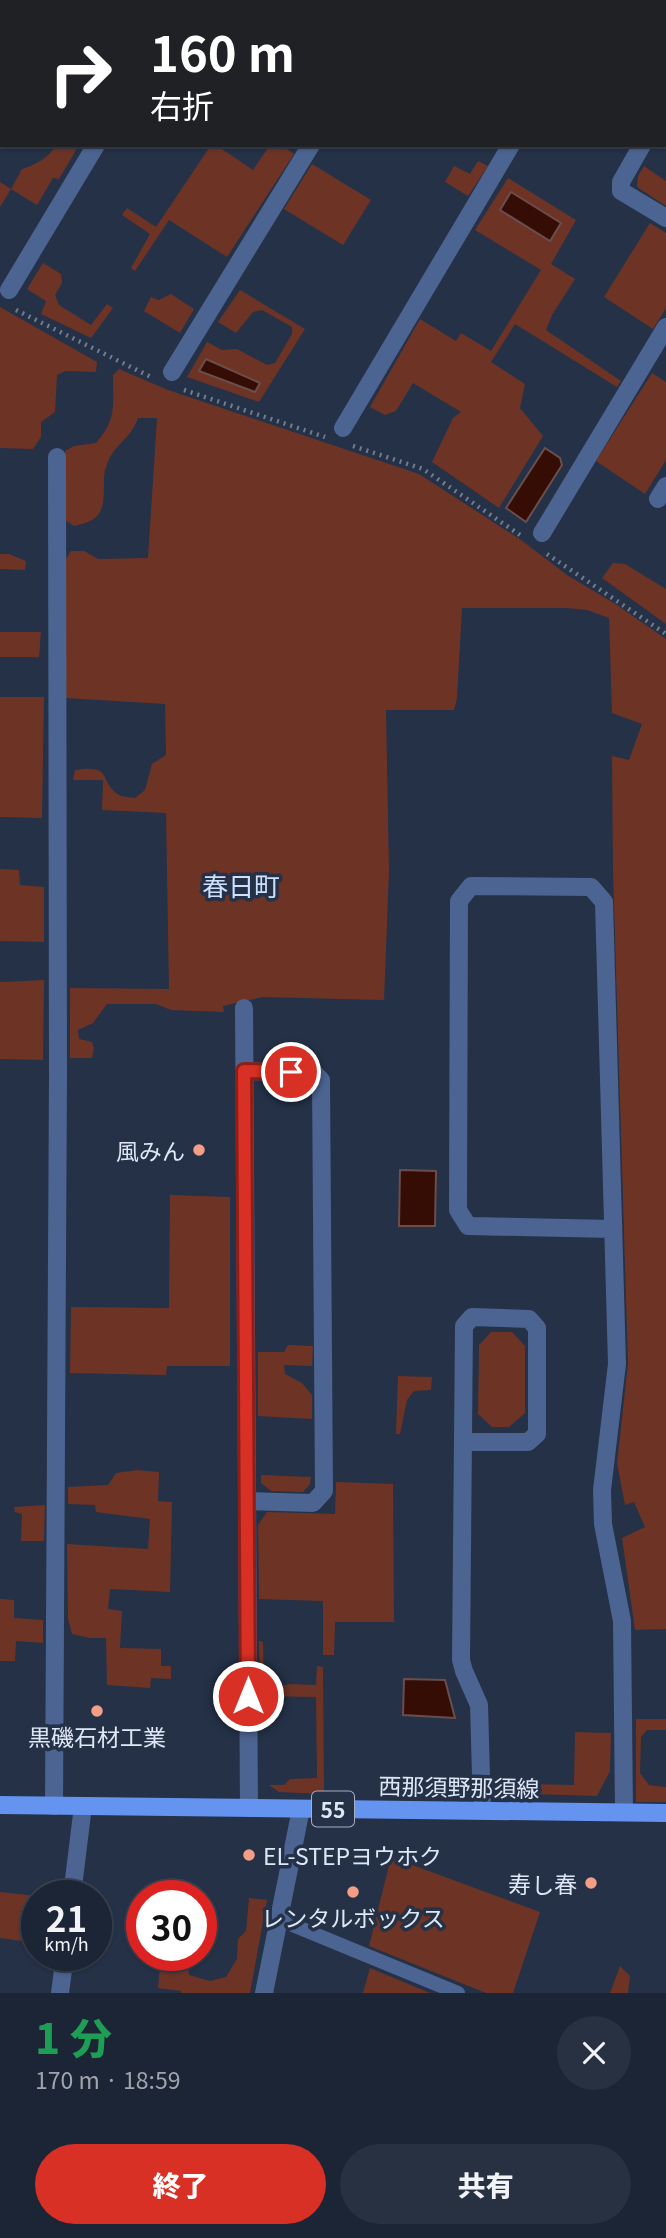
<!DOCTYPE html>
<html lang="ja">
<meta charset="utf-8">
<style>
body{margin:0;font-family:Georgia,"Noto Sans JP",serif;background:#283141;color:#f1f3f6;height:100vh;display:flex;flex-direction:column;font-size:26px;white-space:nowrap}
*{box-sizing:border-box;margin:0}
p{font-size:23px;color:#a0a5ad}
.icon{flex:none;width:38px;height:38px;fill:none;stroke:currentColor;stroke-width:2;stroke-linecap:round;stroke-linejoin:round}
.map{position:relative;height:1993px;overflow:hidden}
.sheet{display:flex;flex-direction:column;background:#1b2535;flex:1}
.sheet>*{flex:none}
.top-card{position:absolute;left:0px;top:0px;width:667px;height:147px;box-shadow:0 2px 5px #0004,0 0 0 2px #394250;background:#202124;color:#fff;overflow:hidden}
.speed{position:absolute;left:21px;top:1880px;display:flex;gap:14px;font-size:35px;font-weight:700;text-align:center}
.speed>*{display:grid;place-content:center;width:91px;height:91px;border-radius:50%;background:#1b2535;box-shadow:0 2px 5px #0004,0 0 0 2px #394250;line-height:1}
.speed small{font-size:18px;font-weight:400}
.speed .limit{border:10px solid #d22;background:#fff;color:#111}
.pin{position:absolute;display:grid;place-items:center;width:60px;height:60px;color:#fff;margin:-30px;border:4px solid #fff;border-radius:50%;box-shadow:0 2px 7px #0007}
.me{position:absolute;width:77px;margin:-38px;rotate:0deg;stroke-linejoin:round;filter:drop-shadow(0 0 5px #0008)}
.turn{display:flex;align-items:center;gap:24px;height:147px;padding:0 35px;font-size:32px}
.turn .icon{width:91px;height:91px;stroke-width:2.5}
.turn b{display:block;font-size:49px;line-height:60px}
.round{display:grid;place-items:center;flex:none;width:74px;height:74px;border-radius:37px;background:#283141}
.overview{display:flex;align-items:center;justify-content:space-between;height:119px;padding:0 35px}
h1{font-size:42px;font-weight:800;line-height:52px;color:#1e9e55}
.button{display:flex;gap:14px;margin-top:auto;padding:14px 35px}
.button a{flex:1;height:80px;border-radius:42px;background:#d93025;color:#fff;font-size:28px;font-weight:800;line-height:80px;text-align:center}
.button a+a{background:#283141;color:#f1f3f6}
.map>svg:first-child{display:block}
</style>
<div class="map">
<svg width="666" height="1993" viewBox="0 0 666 1993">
<rect width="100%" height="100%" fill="#243147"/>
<!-- green -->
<g fill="#6d3426" fill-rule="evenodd">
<path d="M56 145H79L59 179 53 178 37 205 11 189 0 207V182L11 189 22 169C35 165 49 158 56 145Z"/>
<path d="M211 145H216L253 170 270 145H281L294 154 227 257 169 220 135 271 131 268 150 234 122 215 127 208 156 227Z"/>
<path d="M478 161 488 166 468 196 445 182 454 166 470 174Z"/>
<path d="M312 164 371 200 343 245 284 209Z"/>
<path d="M644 166 666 181V206L637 187 638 176Z"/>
<path d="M508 178 576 220 551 264 575 279 552 315 546 330 621 381 617 387 515 324 491 362 525 384 520 408 543 436 499 508 432 462 453 418 461 412 413 383 396 411 385 415 370 407 420 319 456 341 461 333 491 351 541 270 475 230ZM511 192 561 223 551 240 500 210Z"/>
<path d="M650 223 666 233V308L653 329 604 297Z"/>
<path d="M43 263 61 274 62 283 55 295 59 305 91 325 107 304 113 308 91 338 41 314 46 301 27 289Z"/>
<path d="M240 290 305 329 259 402 187 377 207 342 222 350 237 349 267 365 275 363 292 334V327L262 310 253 312 236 333 218 322Z"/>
<path d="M171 294 194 309 180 333 144 311 151 297 159 300Z"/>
<path d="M0 307 97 362 96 372 65 371 57 375 55 412 41 422V437L33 449 0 448Z"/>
<path d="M119 369 168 390 419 474 521 540 567 575 617 605 666 639V1629L635 1630 622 1538 645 1527 634 1502 625 1505 617 1463 628 1364 613 871 612 756 629 760 642 724 612 713 609 618 587 610 567 608H462L457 698 454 710H386L389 871 384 1000 263 997 223 1006 224 1012 171 1010 156 1004H107L93 1023 78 1030 79 1039 92 1042 94 1048 92 1058H70V988L169 989 166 813 102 810 103 780H73L75 770C115 764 97 781 119 795 123 797 130 797 135 798L145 790 152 764 166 755 165 704 66 698V559L71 551H84L98 559 148 558 157 418H138C130 441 113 444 106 467 101 481 108 502 98 515 92 522 82 524 74 526L61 517 60 482 65 451 74 446 96 443C117 419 113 405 113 375Z"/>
<path d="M652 373 666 382V460L645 494 596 461Z"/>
<path d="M0 554H9L26 561 25 570 0 569Z"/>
<path d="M613 563 625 564 666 589V624L602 578Z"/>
<path d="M0 632H41L39 657H0Z"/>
<path d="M0 697H44L42 818 0 817Z"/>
<path d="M0 869 19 870 20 885 44 887V942L0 941Z"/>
<path d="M44 980 43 1060 0 1059V982Z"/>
<path d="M170 1195 230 1197V1366H167L166 1375 70 1373 71 1307 169 1308Z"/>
<path d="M491 1332H512L525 1346V1413L509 1427H492L478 1414 479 1345Z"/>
<path d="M288 1345 313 1346 312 1366 284 1365 285 1374 302 1383 312 1395V1419L258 1416V1352H284Z"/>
<path d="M398 1376 432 1377 431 1390 414 1391 407 1400 400 1434H396Z"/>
<path d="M137 1470 159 1472 158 1501 172 1502 170 1592 110 1589 108 1609 122 1611 120 1648 161 1649V1666H171V1679L151 1678 150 1688 107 1685 106 1638H90L72 1634 68 1619 67 1544 148 1549 150 1519 96 1512 95 1505 68 1504V1487L108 1485 116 1473Z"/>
<path d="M261 1475 311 1477 310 1484 303 1492 271 1491 261 1483Z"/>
<path d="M336 1482 393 1484 394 1622H335L334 1655H323V1601L259 1599 258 1525 267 1512 335 1514Z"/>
<path d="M45 1505 44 1541H21L22 1514 15 1512 14 1507Z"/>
<path d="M0 1599 14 1600V1618L43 1620V1643L16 1641 15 1661H0Z"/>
<path d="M259 1641 263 1642 264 1689 290 1684 316 1685 317 1666 323 1667 324 1794 279 1792 269 1785H284L290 1779 317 1778 316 1697 260 1696Z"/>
<path d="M636 1719H666V1730H647L641 1737 640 1773 649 1785 666 1787V1802H636Z"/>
<path d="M575 1732 611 1733 610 1771 597 1796 530 1794 529 1784 574 1785Z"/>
<path d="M391 1857 540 1912 513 1993H486L369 1946Z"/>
<path d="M0 1892 37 1896V1943L0 1938Z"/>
<path d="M249 1898 267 1900 250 1993H181V1991L158 1988 161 1955H187L189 1975 210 1981 226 1977 237 1959 238 1939 246 1931Z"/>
<path d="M620 1966 630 1976 628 1993H610Z"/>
<path d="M370 1968 430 1993H363Z"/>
</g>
<!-- water -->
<g fill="#360d04" stroke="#694e4d" stroke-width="2">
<path d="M511 192 561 223 550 241 500 210Z"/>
<path d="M206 359 260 383 255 392 199 371Z"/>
<path d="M545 448 560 458 562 465 526 522 506 508Z"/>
<path d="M400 1170 436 1171 435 1226H399Z"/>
<path d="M404 1679 445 1680 455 1718 403 1715Z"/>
</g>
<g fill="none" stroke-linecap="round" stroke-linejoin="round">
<!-- path -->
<g stroke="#717c8f" stroke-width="4.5" stroke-dasharray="2 5" stroke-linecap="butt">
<path d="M16 310 153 378"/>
<path d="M184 390 325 437"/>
<path d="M353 446 423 469 523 537"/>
<path d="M547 554 666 634"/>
</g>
<!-- lane -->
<path stroke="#4c6491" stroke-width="14" d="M278 1919 458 1993"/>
<!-- street -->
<g stroke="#4c6491" stroke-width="18">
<path d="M191 0 194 2"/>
<path d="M398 2 399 0"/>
<path d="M596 2 597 0"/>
<path d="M665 107 666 106"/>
<path d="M642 145 621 182V191L666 218"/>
<path d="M9 290 96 145"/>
<path d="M172 372 311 145"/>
<path d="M343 428 511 145"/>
<path d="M658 499 666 486"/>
<path d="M542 533 666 327"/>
<path d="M244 1008 249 1808"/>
<path d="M244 1071 314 1073 321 1080 324 1491 313 1503 248 1501"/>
<path d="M612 1229 468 1226 458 1210 459 901 471 886 591 887 604 902 617 1364 602 1490 603 1524 622 1621 624 1812"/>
<path d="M463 1442H528L537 1434V1328L529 1319 472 1317 464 1326 461 1660 464 1671 479 1705 482 1810"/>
<path d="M54 1806 58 1075 57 457"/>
<path d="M72 1895 83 1806"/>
<path d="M60 1993 65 1955"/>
<path d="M264 1993 301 1809"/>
</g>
<!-- primary -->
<path stroke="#6493f0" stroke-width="18" d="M0 1805 666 1813"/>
</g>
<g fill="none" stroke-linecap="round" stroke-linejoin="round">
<!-- route casing -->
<g stroke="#8d1f18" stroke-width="18">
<path id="route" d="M248 1696 244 1071 291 1072"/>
</g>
<!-- route -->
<use href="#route" stroke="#d93025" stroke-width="12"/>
</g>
<!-- markers -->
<g fill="#f49e87" stroke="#243147" stroke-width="2.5">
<circle cx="199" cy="1150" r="7"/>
<circle cx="97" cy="1711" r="7"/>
<circle cx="249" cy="1855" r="7"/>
<circle cx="591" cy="1883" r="7"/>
<circle cx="353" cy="1892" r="7"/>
</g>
<g text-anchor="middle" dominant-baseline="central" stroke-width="7" stroke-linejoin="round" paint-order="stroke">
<!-- shield labels -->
<rect fill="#243147" stroke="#a7b0c2" stroke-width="2" x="312" y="1791.5" width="42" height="35" rx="5"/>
<g font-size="21" font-weight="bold" fill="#dfe7f6">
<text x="333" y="1809">55</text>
</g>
<!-- poi labels -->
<g font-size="23" fill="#dfe7f6" stroke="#243147" text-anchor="end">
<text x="185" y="1150">風みん</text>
<text x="97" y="1736" text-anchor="middle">黒磯石材工業</text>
<text x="263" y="1855" text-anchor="start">EL-STEPヨウホク</text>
<text x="577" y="1883">寿し春</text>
<text x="353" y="1917" text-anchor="middle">レンタルボックス</text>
</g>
<!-- street labels -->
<g font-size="23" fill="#dfe7f6" stroke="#243147">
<text transform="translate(459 1786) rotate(1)">西那須野那須線</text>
</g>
<!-- quarter labels -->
<g font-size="26" fill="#cfe0fd" stroke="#243147">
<text x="241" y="884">春日町</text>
</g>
</g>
</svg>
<div class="speed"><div>21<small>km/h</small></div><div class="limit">30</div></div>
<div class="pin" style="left:291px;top:1072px;background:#d93025"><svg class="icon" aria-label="arrive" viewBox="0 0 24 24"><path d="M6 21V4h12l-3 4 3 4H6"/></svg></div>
<svg class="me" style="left:248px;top:1696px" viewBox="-20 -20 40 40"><circle r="17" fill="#d93025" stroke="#fff" stroke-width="3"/><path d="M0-11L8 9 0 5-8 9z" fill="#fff"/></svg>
<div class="top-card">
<div class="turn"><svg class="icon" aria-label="right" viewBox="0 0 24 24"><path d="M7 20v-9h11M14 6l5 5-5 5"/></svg><div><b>160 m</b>右折</div></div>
</div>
</div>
<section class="sheet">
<div class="overview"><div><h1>1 分</h1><p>170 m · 18:59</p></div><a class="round"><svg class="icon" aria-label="close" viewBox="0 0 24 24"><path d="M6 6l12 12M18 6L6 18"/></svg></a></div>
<div class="button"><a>終了</a><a>共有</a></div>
</section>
